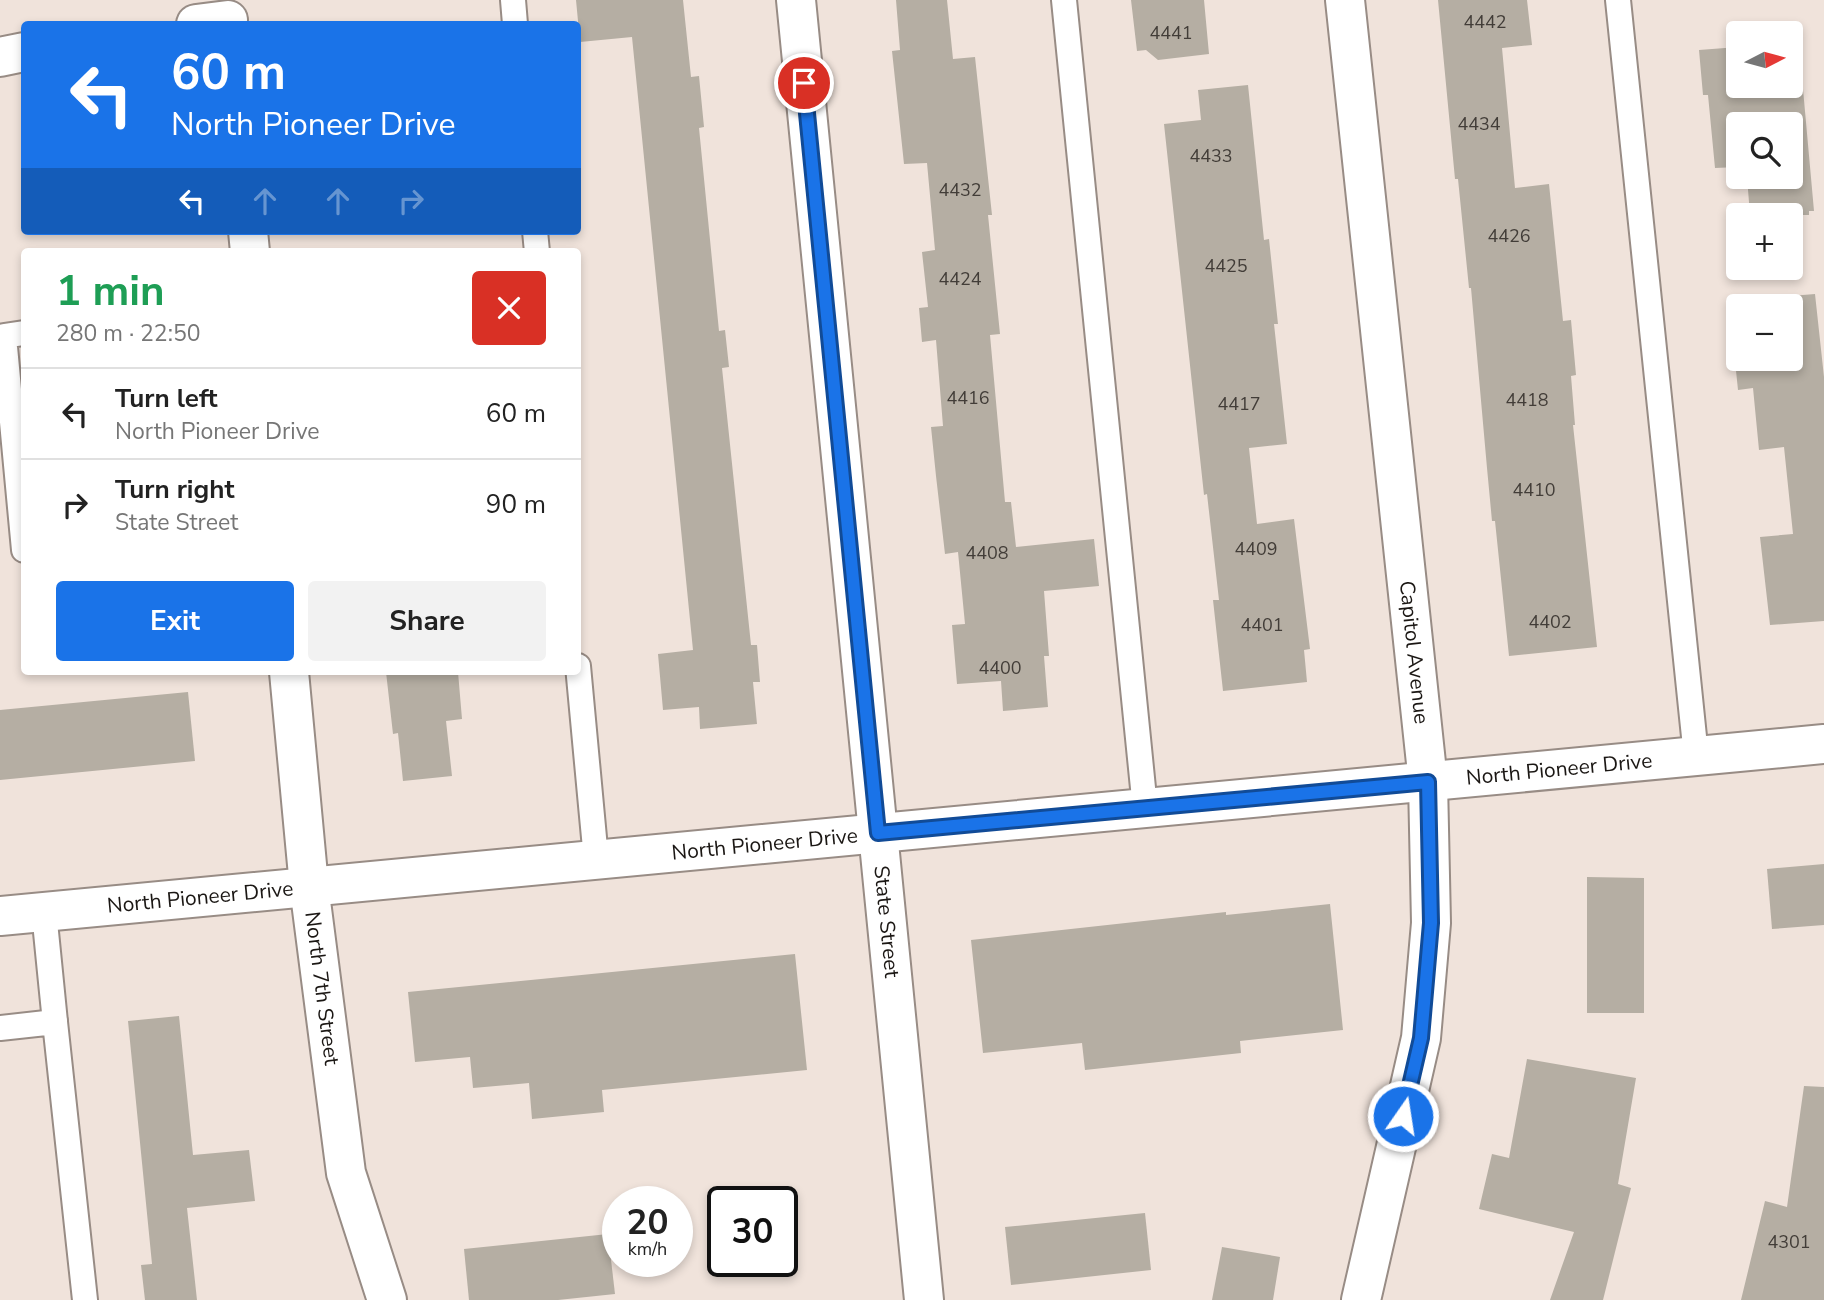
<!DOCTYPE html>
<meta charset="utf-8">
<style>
body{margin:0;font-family:"Nunito Sans",sans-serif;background:#f2f2f2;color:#222;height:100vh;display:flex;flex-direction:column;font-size:26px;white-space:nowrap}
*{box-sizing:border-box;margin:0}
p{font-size:23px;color:#767676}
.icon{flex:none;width:38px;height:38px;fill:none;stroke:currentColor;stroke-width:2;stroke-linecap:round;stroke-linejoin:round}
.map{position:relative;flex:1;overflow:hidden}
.side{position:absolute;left:21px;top:248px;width:560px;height:427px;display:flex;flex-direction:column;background:#fff;border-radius:7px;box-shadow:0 4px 10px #0003}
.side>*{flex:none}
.top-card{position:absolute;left:21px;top:21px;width:560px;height:214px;border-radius:7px;box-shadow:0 4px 10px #0003;background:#1a73e8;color:#fff;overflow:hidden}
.needle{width:46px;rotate:84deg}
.controls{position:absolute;left:1726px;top:21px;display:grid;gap:14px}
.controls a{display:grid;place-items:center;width:77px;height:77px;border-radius:7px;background:#fff;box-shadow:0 4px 10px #0003;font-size:35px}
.speed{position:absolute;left:602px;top:1186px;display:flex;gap:14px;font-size:35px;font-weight:700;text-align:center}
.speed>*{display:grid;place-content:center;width:91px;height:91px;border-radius:50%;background:#fff;box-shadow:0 4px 10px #0003;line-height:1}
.speed small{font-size:18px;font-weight:400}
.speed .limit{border:4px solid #111;border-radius:10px;background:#fff;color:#111}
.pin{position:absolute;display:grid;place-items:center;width:60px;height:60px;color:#fff;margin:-30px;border:4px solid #fff;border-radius:50%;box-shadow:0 2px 7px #0007}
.me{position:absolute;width:77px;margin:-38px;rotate:13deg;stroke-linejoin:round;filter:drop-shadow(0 0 5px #0008)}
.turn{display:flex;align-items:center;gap:24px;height:147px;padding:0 35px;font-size:32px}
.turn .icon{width:91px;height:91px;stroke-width:2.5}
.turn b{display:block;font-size:49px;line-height:60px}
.lanes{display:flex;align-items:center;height:66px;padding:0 35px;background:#0003;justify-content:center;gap:35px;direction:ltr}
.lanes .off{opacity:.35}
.round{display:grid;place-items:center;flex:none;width:74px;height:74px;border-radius:7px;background:#f2f2f2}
.head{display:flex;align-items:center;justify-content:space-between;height:119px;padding:0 35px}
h1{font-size:42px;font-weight:700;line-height:52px;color:#1e9e55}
.cta{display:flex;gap:14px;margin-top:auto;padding:14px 35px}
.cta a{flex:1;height:80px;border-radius:7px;background:#1a73e8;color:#fff;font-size:28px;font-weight:700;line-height:80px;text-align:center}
.cta a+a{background:#f2f2f2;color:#222}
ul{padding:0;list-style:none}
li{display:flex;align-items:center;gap:21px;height:91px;padding:0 35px;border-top:2px solid #e0e0e0}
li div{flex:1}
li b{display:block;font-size:26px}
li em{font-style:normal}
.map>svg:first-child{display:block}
</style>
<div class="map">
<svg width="1824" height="1300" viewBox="0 0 1824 1300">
<rect width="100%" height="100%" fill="#f0e3db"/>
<!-- building -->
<g fill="#b5aea3">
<path d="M576 0H683L691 77 699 76 704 127 699 128 719 331 725 330 729 367 722 368 751 645H757L760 682H753L757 724 700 729 699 707 663 710 658 654 693 650 632 37 580 42Z"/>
<path d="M896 0H947L953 59 975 57 992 215H988L1000 334 990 335 1005 502H1011L1016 547 1094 539 1099 586 1044 591 1049 656H1044L1048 707 1003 711 1001 681 957 684 952 625 965 624 958 552 945 554 936 476 931 427 943 426 936 340 922 342 919 308 928 307 922 252 935 250 927 163 904 164 892 51 900 50Z"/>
<path d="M1131 0H1204L1209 54 1158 60 1146 50 1137 51Z"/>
<path d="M1438 0H1527L1532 45 1502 48 1515 188 1549 184 1563 321 1571 320 1576 375 1571 376 1575 425H1573L1597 647 1509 656 1495 521H1492L1487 468 1471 288H1469L1458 179H1455Z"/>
<path d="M1738 47V86H1757L1758 93 1803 89 1814 211H1809V215H1750L1747 177H1790V124H1738V167L1715 168 1708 95H1703L1699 50Z"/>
<path d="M1248 85 1264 240 1269 239 1278 324H1274L1287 444 1249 448 1257 524 1294 519 1310 649 1304 650 1307 682 1223 691 1213 600H1219L1207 494 1204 495 1164 124 1201 120 1198 90Z"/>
<path d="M1815 294 1824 377V621L1770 625 1760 537 1793 534 1784 447 1759 450 1753 388 1738 390 1732 332H1738V359H1790V306H1779L1778 297Z"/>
<path d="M386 672H458L462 719 446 721 452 776 403 781 398 733 393 734Z"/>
<path d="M188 692 195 761 0 780V710Z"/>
<path d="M1824 864V925L1772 929 1767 869Z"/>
<path d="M1587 877 1644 878V1013H1587Z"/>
<path d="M1330 904 1343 1030 1240 1041 1241 1053 1085 1070 1082 1043 983 1053 971 940 1226 912V915Z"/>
<path d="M795 954 807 1070 602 1090 604 1112 532 1119 529 1083 473 1088 470 1057 415 1062 408 992Z"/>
<path d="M179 1016 193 1155 249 1150 255 1201 187 1208 197 1300H145L141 1265 152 1264 128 1021Z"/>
<path d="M1527 1059 1636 1078 1618 1184 1631 1188 1603 1300H1550L1574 1232 1479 1209 1492 1154 1509 1158Z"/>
<path d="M1804 1086 1824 1087V1300H1741L1765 1201 1787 1207Z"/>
<path d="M1145 1213 1151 1270 1011 1285 1005 1227Z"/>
<path d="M608 1234 615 1294 558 1300H469L464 1249Z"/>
<path d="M1222 1247 1280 1257 1273 1300H1212Z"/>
</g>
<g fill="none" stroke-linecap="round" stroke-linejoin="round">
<!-- service casing -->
<g stroke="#988c85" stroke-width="28">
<g id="service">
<path d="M513 0 515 24"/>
<path d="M1064 0 1145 808"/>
<path d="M1618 0 1696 756"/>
<path d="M535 231 537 252"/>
<path d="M24 333 4 336 24 550"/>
<path d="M578 666 596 859"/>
<path d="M44 912 55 1022"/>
<path d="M0 1028 55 1022 85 1300"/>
</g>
</g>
<!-- minor casing -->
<g stroke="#988c85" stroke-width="42">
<g id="minor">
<path id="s1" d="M796 0 924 1300"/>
<path id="s2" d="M1345 0 1428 782 1431 923 1421 1038 1361 1300"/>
<path d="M196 24 228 20"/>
<path d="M0 57 24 52"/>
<path d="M248 231 250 252"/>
<path id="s3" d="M289 672 309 886 346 1173 387 1300"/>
</g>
</g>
<!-- tertiary casing -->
<g stroke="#988c85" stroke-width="42">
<g id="tertiary">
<path id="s4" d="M0 916 1824 744"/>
</g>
</g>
<!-- service -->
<use href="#service" stroke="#fff" stroke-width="24"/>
<!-- minor -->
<use href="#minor" stroke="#fff" stroke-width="38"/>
<!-- tertiary -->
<use href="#tertiary" stroke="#fff" stroke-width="38"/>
</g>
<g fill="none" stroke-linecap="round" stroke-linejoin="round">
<!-- route casing -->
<g stroke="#114b97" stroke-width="18">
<path id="route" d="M804 83 878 833 1428 782 1431 923 1421 1038 1403 1116"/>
</g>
<!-- route -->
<use href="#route" stroke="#1a73e8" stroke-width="12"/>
</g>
<g text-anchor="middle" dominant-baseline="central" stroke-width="5" stroke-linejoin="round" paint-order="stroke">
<!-- number labels -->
<g font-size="18" fill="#423d38">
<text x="1485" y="22">4442</text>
<text x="1171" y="33">4441</text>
<text x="1479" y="124">4434</text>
<text x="1211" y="156">4433</text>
<text x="960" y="190">4432</text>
<text x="1509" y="236">4426</text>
<text x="1226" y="266">4425</text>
<text x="960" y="279">4424</text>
<text x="968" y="398">4416</text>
<text x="1527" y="400">4418</text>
<text x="1239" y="404">4417</text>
<text x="1534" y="490">4410</text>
<text x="1256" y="549">4409</text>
<text x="987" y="553">4408</text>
<text x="1550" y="622">4402</text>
<text x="1262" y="625">4401</text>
<text x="1000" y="668">4400</text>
<text x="1789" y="1242">4301</text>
</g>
<!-- street labels -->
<g font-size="21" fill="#1b1714" stroke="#fdf0e8">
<text stroke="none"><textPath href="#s2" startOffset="656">Capitol Avenue</textPath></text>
<text stroke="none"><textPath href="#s4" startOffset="1566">North Pioneer Drive</textPath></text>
<text stroke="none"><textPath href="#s4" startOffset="768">North Pioneer Drive</textPath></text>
<text stroke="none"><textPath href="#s4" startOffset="201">North Pioneer Drive</textPath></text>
<text stroke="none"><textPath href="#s1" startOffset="926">State Street</textPath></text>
<text stroke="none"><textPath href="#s3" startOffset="318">North 7th Street</textPath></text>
</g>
</g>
</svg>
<div class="controls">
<a><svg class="needle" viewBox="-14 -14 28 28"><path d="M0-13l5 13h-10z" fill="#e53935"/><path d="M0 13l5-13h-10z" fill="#767676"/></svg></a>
<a><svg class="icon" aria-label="search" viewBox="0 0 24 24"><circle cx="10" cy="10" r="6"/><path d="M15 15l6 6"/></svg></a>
<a>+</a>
<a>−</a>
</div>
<div class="speed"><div>20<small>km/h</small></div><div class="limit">30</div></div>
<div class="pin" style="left:804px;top:83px;background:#d93025"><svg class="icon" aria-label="arrive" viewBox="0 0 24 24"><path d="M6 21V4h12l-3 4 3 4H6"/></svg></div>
<svg class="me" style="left:1403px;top:1116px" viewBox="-20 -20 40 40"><circle r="17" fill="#1a73e8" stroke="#fff" stroke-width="3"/><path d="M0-11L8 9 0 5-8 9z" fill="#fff"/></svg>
<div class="top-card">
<div class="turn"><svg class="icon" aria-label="left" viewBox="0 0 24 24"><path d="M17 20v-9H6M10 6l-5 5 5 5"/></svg><div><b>60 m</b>North Pioneer Drive</div></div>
<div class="lanes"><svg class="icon" aria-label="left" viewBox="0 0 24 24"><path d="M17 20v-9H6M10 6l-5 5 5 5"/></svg><svg class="icon off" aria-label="ahead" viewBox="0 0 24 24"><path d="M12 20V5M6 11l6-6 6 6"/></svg><svg class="icon off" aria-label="ahead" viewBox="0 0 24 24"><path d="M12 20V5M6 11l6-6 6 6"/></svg><svg class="icon off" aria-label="right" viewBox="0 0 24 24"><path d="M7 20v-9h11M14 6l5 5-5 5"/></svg></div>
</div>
<section class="side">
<div class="head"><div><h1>1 min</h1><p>280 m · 22:50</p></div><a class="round" style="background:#d93025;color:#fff"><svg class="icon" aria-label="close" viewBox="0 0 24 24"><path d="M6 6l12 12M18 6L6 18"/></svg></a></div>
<ul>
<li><svg class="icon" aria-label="left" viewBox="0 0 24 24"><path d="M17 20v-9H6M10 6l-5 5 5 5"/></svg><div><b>Turn left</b><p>North Pioneer Drive</p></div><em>60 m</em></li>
<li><svg class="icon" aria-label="right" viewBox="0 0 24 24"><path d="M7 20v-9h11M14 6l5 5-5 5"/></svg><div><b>Turn right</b><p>State Street</p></div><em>90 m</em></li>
</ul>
<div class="cta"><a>Exit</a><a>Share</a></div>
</section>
</div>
